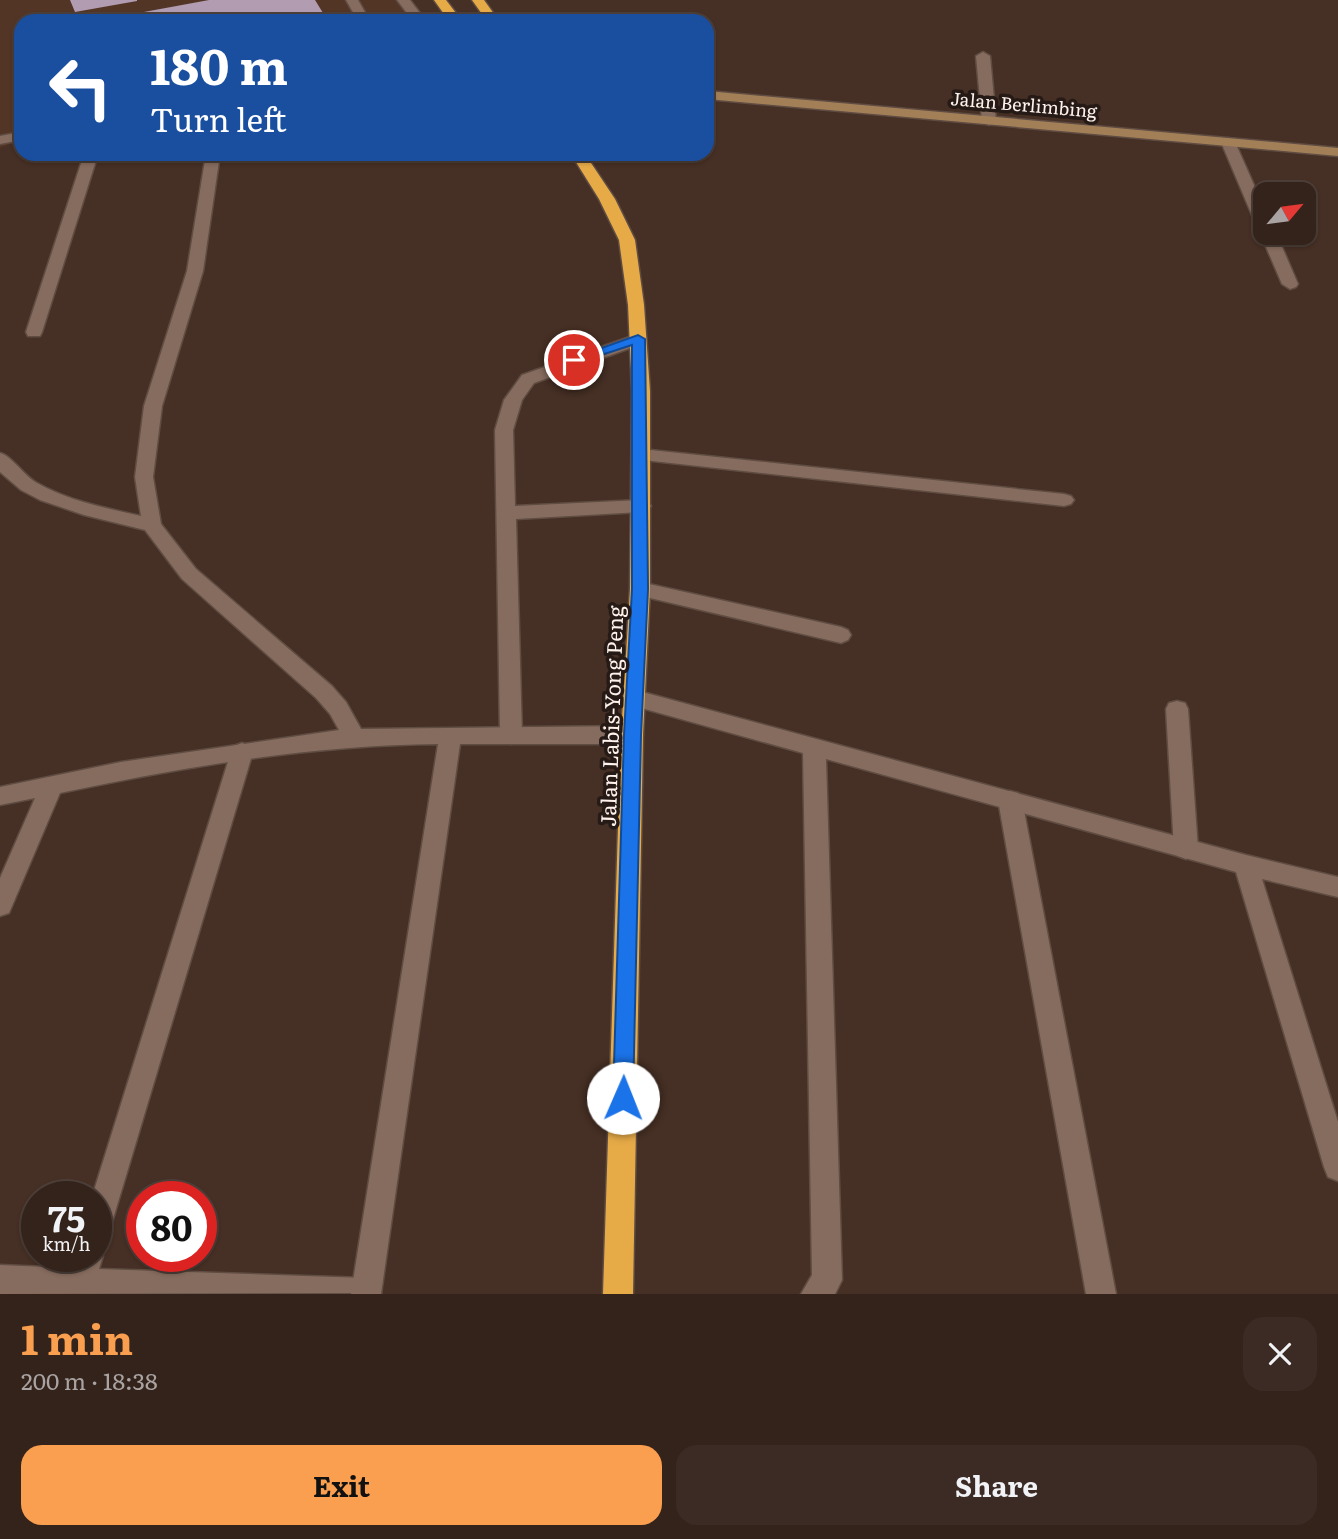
<!DOCTYPE html>
<meta charset="utf-8">
<style>
body{margin:0;font-family:Literata,serif;background:#3c2b24;color:#f1f3f6;height:100vh;display:flex;flex-direction:column;font-size:26px;white-space:nowrap}
*{box-sizing:border-box;margin:0}
p{font-size:23px;color:#a9a4a3}
.icon{flex:none;width:38px;height:38px;fill:none;stroke:currentColor;stroke-width:2;stroke-linecap:round;stroke-linejoin:round}
.map{position:relative;height:1294px;overflow:hidden}
.sheet{display:flex;flex-direction:column;background:#34231b;flex:1}
.sheet>*{flex:none}
.guide{position:absolute;left:14px;top:14px;width:700px;height:147px;border-radius:21px;box-shadow:0 2px 5px #0004,0 0 0 2px #4e403a;background:#1a4fa0;color:#fff;overflow:hidden}
.needle{width:46px;rotate:61deg}
.tools{position:absolute;left:1253px;top:182px;display:grid;gap:14px}
.tools a{display:grid;place-items:center;width:63px;height:63px;border-radius:14px;background:#34231b;box-shadow:0 2px 5px #0004,0 0 0 2px #4e403a;font-size:35px}
.speed{position:absolute;left:21px;top:1181px;display:flex;gap:14px;font-size:35px;font-weight:700;text-align:center}
.speed>*{display:grid;place-content:center;width:91px;height:91px;border-radius:50%;background:#34231b;box-shadow:0 2px 5px #0004,0 0 0 2px #4e403a;line-height:1}
.speed small{font-size:18px;font-weight:400}
.speed .limit{border:10px solid #d22;background:#fff;color:#111}
.pin{position:absolute;display:grid;place-items:center;width:60px;height:60px;color:#fff;margin:-30px;border:4px solid #fff;border-radius:50%;box-shadow:0 2px 7px #0007}
.me{position:absolute;width:77px;margin:-38px;rotate:1deg;stroke-linejoin:round;filter:drop-shadow(0 0 5px #0008)}
.turn{display:flex;align-items:center;gap:24px;height:147px;padding:0 21px;font-size:32px}
.turn .icon{width:91px;height:91px;stroke-width:2.5}
.turn b{display:block;font-size:49px;line-height:60px}
.round{display:grid;place-items:center;flex:none;width:74px;height:74px;border-radius:21px;background:#3c2b24}
.headline{display:flex;align-items:center;justify-content:space-between;height:119px;padding:0 21px}
h1{font-size:42px;font-weight:700;line-height:52px;color:#fa9f4f}
.primary-button{display:flex;gap:14px;margin-top:auto;padding:14px 21px}
.primary-button a{flex:1;height:80px;border-radius:21px;background:#fa9f4f;color:#111;font-size:28px;font-weight:700;line-height:80px;text-align:center}
.primary-button a+a{background:#3c2b24;color:#f1f3f6}
.map>svg:first-child{display:block}
</style>
<div class="map">
<svg width="1338" height="1294" viewBox="0 0 1338 1294">
<rect width="100%" height="100%" fill="#462f24"/>
<!-- built -->
<path fill="#533526" d="M0 0H399L408 21H21V140L0 148Z"/>
<!-- building -->
<g fill="#b19cb1">
<path d="M70 0H137V1L75 12Z"/>
<path d="M209 0H315L328 21H95Z"/>
</g>
<g fill="none" stroke-linecap="round" stroke-linejoin="round">
<!-- lane casing -->
<g stroke="#5f4c42" stroke-width="3">
<g id="lane">
<path d="M346 0H358L370 21H358Z"/>
<path d="M983 52 990 56 996 121 989 125 982 121 976 56Z"/>
<path d="M1228 138 1235 142 1265 210V233H1276L1298 284 1296 287 1290 289 1282 284 1260 233 1262 231 1257 227 1221 142Z"/>
<path d="M84 154H98L42 332 40 336H28L26 332Z"/>
<path d="M638 334 646 339 644 343 534 383 522 400 513 430 515 506 641 500 648 501 651 506 648 511 641 512 516 519 522 735 519 741 511 744 503 741 500 735 495 430 504 400 522 375Z"/>
<path d="M641 449 1064 494 1071 496 1074 500 1071 504 1064 506 634 459 632 455Z"/>
<path d="M640 582 841 627 848 630 851 635 848 640 841 643 633 594 630 589 633 584Z"/>
<path d="M1177 701 1185 703 1188 709 1198 849 1194 856 1186 859 1178 856 1174 849 1166 709 1169 703Z"/>
<path d="M242 743 250 746 253 752 110 1229 106 1239 96 1243V1197H92L231 752 234 746Z"/>
<path d="M1010 791 1018 793 1022 800 1116 1294H1086L998 800 1002 793Z"/>
<path d="M96 1245 103 1256 99 1269 366 1278 376 1283 381 1293 0 1294V1265L70 1268 73 1256H96Z"/>
</g>
</g>
<!-- street casing -->
<g stroke="#5f4c42" stroke-width="3">
<g id="street">
<path d="M397 0H410L426 21H413Z"/>
<path d="M21 132V140L0 144V136Z"/>
<path d="M206 154H220L203 271 162 406 153 477 161 524 196 569 332 686 346 702 361 729 632 726 640 729 643 735 640 741 632 744H460L381 1294H351L438 744C311 745 184 767 60 793L12 906 9 913 0 916V878L35 798 0 805V787L121 762 339 730 330 714 316 698 182 579 145 530 84 515 40 500 21 490 0 472V453C12 456 24 476 37 483 69 501 105 508 141 516L135 477 144 406 187 271Z"/>
<path d="M635 690 1246 855 1338 877V897L1262 879 1338 1122V1181L1328 1177 1324 1167 1236 872 826 759 842 1280 835 1294H801L812 1275 803 753 627 704 624 698 627 692Z"/>
</g>
</g>
<!-- secondary casing -->
<g stroke="#5f4c42" stroke-width="3">
<path id="secondary" d="M707 91 1338 148V156L707 99Z"/>
</g>
<!-- highway casing -->
<g stroke="#5f4c42" stroke-width="3">
<g id="highway">
<path d="M434 0H446L462 21H449Z"/>
<path d="M472 0H484L499 21H487Z"/>
<path d="M571 154H585L615 199 635 240 644 305 650 391V589L643 735 633 1294H603L621 735 630 589 632 391 628 305 619 240 599 199Z"/>
</g>
</g>
<!-- lane -->
<use href="#lane" fill="#866c5e" fill-rule="evenodd"/>
<!-- street -->
<use href="#street" fill="#866c5e" fill-rule="evenodd"/>
<!-- secondary -->
<use href="#secondary" fill="#a37f57" fill-rule="evenodd"/>
<!-- highway -->
<use href="#highway" fill="#e6aa47" fill-rule="evenodd"/>
</g>
<!-- route -->
<path fill="#1a73e8" stroke="#114b97" stroke-width="2" d="M638 335 645 339 648 589 641 735 633 1098 630 1105 623 1108 616 1105 613 1098 624 735 632 589V345L574 364 568 360Z"/>
<g text-anchor="middle" dominant-baseline="central" stroke-width="7" stroke-linejoin="round" paint-order="stroke">
<!-- far-street labels -->
<g font-size="18" fill="#fff2ec" stroke="#251a15">
<text transform="translate(1024 104) rotate(5)">Jalan Berlimbing</text>
</g>
<!-- street labels -->
<g font-size="21" fill="#fff2ec" stroke="#251a15">
<text transform="translate(610 716) rotate(-88)">Jalan Labis-Yong Peng</text>
</g>
</g>
</svg>
<div class="tools">
<a><svg class="needle" viewBox="-14 -14 28 28"><path d="M0-13l5 13h-10z" fill="#e53935"/><path d="M0 13l5-13h-10z" fill="#a9a4a3"/></svg></a>
</div>
<div class="speed"><div>75<small>km/h</small></div><div class="limit">80</div></div>
<div class="pin" style="left:574px;top:360px;background:#d93025"><svg class="icon" aria-label="arrive" viewBox="0 0 24 24"><path d="M6 21V4h12l-3 4 3 4H6"/></svg></div>
<svg class="me" style="left:623px;top:1098px" viewBox="-20 -20 40 40"><circle r="19" fill="#fff"/><path d="M0-13L10 11 0 6-10 11z" fill="#1a73e8"/></svg>
<div class="guide">
<div class="turn"><svg class="icon" aria-label="left" viewBox="0 0 24 24"><path d="M17 20v-9H6M10 6l-5 5 5 5"/></svg><div><b>180 m</b>Turn left</div></div>
</div>
</div>
<section class="sheet">
<div class="headline"><div><h1>1 min</h1><p>200 m · 18:38</p></div><a class="round"><svg class="icon" aria-label="close" viewBox="0 0 24 24"><path d="M6 6l12 12M18 6L6 18"/></svg></a></div>
<div class="primary-button"><a>Exit</a><a>Share</a></div>
</section>
